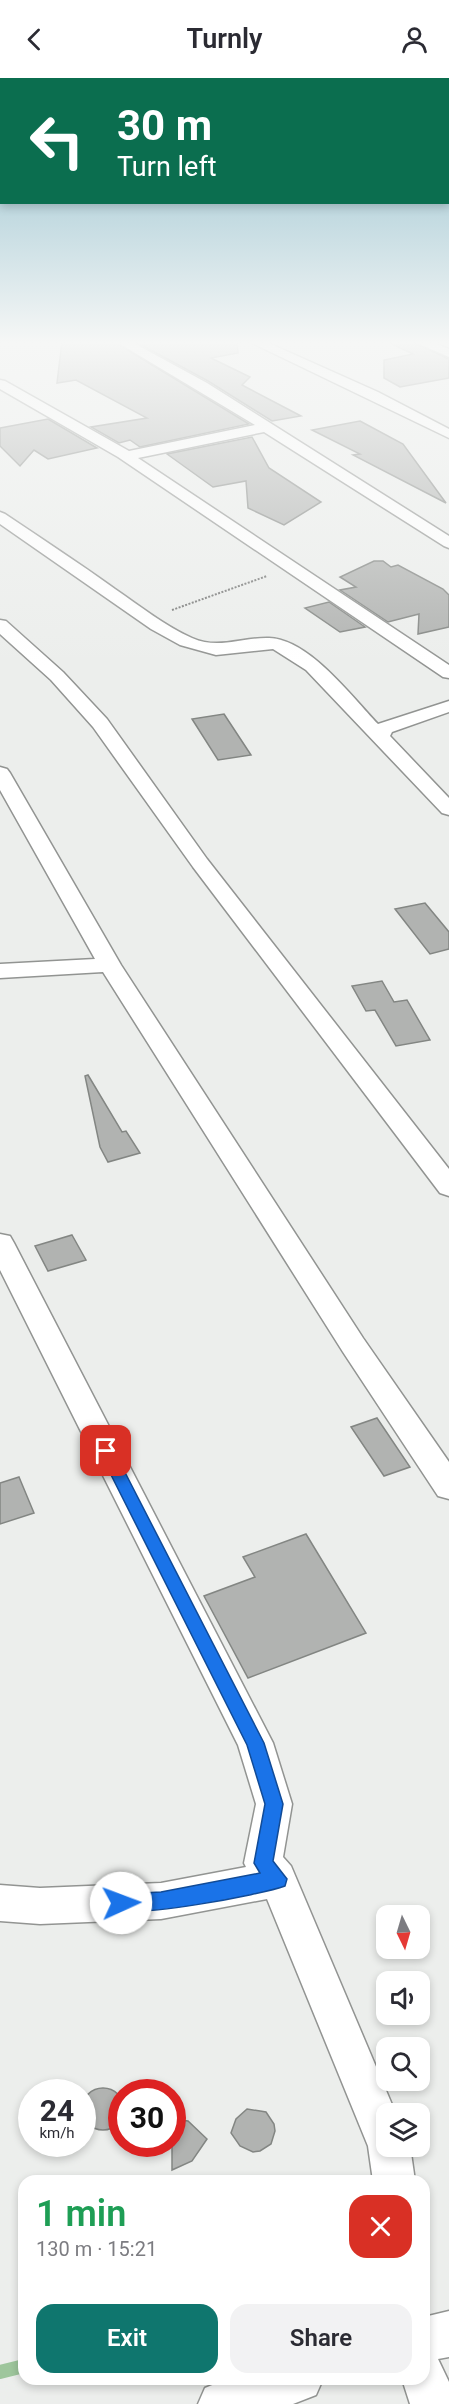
<!DOCTYPE html>
<meta charset="utf-8">
<style>
body{margin:0;font-family:Roboto,sans-serif;background:#f2f2f3;color:#2b2b33;height:100vh;display:flex;flex-direction:column;font-size:22px;white-space:nowrap}
*{box-sizing:border-box;margin:0}
p{font-size:20px;color:#7c7c81}
.icon{flex:none;width:33px;height:33px;fill:none;stroke:currentColor;stroke-width:2;stroke-linecap:round;stroke-linejoin:round}
.map{position:relative;flex:1;overflow:hidden}
.details{position:absolute;left:18px;top:2097px;width:412px;height:210px;display:flex;flex-direction:column;background:#fff;border-radius:18px;box-shadow:0 3px 9px #0003}
.details>*{flex:none}
.hud{position:absolute;left:0px;top:0px;width:450px;height:126px;box-shadow:0 3px 9px #0003;background:#0b6e4f;color:#fff;overflow:hidden}
.needle{width:39px;rotate:175deg}
.fabs{position:absolute;left:376px;top:1827px;display:grid;gap:12px}
.fabs a{display:grid;place-items:center;width:54px;height:54px;border-radius:12px;background:#fff;box-shadow:0 3px 9px #0003;font-size:30px}
.speed{position:absolute;left:18px;top:2001px;display:flex;gap:12px;font-size:30px;font-weight:700;text-align:center}
.speed>*{display:grid;place-content:center;width:78px;height:78px;border-radius:50%;background:#fff;box-shadow:0 3px 9px #0003;line-height:1}
.speed small{font-size:15px;font-weight:400}
.speed .limit{border:9px solid #d22;background:#fff;color:#111}
.pin{position:absolute;display:grid;place-items:center;width:51px;height:51px;color:#fff;margin:-26px;border-radius:12px;box-shadow:0 3px 9px #0006}
.me{position:absolute;width:66px;margin:-33px;rotate:88deg;stroke-linejoin:round;filter:drop-shadow(0 0 4px #0008)}
.turn{display:flex;align-items:center;gap:21px;height:126px;padding:0 18px;font-size:27px}
.turn .icon{width:78px;height:78px;stroke-width:2.5}
.turn b{display:block;font-size:42px;line-height:51px}
.round{display:grid;place-items:center;flex:none;width:63px;height:63px;border-radius:18px;background:#f2f2f3}
.headline{display:flex;align-items:center;justify-content:space-between;height:102px;padding:0 18px}
h1{font-size:36px;font-weight:600;line-height:45px;color:#1e9e55}
.button{display:flex;gap:12px;margin-top:auto;padding:12px 18px}
.button a{flex:1;height:69px;border-radius:18px;background:#0f766e;color:#fff;font-size:24px;font-weight:600;line-height:69px;text-align:center}
.button a+a{background:#f2f2f3;color:#2b2b33}
header{display:flex;justify-content:space-between;align-items:center;height:78px;padding:0 18px;background:#fff;font-size:27px;font-weight:600}
.map>svg:first-child{display:block}
</style>
<header><svg class="icon" aria-label="back" viewBox="0 0 24 24"><path d="M15 5l-7 7 7 7"/></svg>Turnly<svg class="icon" aria-label="person" viewBox="0 0 24 24"><circle cx="12" cy="8" r="4"/><path d="M4 21q1-7 8-7t8 7"/></svg></header>
<div class="map">
<svg width="449" height="2326" viewBox="0 0 449 2326">
<rect width="100%" height="100%" fill="#eceeec"/>
<g fill="none" stroke-linecap="round" stroke-linejoin="round">
<!-- stream -->
<path stroke="#9ec69c" stroke-width="14" d="M0 2294 24 2288"/>
</g>
<!-- building -->
<g fill="#b1b3b1" stroke="#838683" stroke-width="1.5">
<path d="M62 263H113L249 346 140 369 130 362 119 365 91 349 147 340 76 302 57 305Z"/>
<path d="M134 263H237L238 275 211 280 250 299 242 307 301 338 272 343 208 303Z"/>
<path d="M386 263H410L449 281V300L400 309 384 300V282L413 276Z"/>
<path d="M48 341 97 370 48 381 34 372 20 388 0 368V350Z"/>
<path d="M360 343 403 366 446 425 353 377 360 376 312 352Z"/>
<path d="M252 359 269 390 321 424 284 447 248 430 246 403 213 409 167 376Z"/>
<path d="M374 483H383L391 489 398 487 443 511 449 517V549L418 556 419 536 388 544 340 512 356 509 340 499Z"/>
<path d="M329 524 365 549 340 554 305 530Z"/>
<path d="M224 636 251 677 218 682 192 641Z"/>
<path d="M425 825 449 854V871L430 876 395 831Z"/>
<path d="M382 903 394 924 407 922 430 962 396 968 375 932 366 933 352 908Z"/>
<path d="M88 997 122 1054 126 1053 140 1075 108 1084 100 1069 85 998Z"/>
<path d="M72 1157 86 1182 48 1193 35 1168Z"/>
<path d="M377 1340 410 1389 384 1398 351 1349Z"/>
<path d="M19 1399 34 1435 0 1446V1405Z"/>
<path d="M306 1456 366 1555 248 1600 204 1518 255 1499 243 1479Z"/>
<circle cx="103" cy="2031" r="21"/>
<path d="M247 2031 266 2034 274 2046 275 2053 271 2066 260 2073 253 2074 240 2068 231 2055 236 2041Z"/>
<path d="M172 2041 188 2043 207 2061 192 2083 172 2092Z"/>
</g>
<g fill="none" stroke-linecap="round" stroke-linejoin="round">
<!-- street casing -->
<g stroke="#929492" stroke-width="3">
<g id="street">
<path d="M115 263H130L207 305 449 458V470L444 468 264 354 138 380 449 587V600L443 599 118 379 0 311V302L5 303 129 373 255 347Z"/>
<path d="M248 263H264L378 314 449 351V360Z"/>
<path d="M412 263H429L449 271V279Z"/>
<path d="M0 434 5 436C42 461 79 485 115 511 140 528 165 548 192 560 219 572 242 559 269 560 309 561 352 619 378 646L449 623V634L392 654 390 658 449 720V737L442 735 306 592 273 571 216 577 180 567 151 551 0 446Z"/>
<path d="M0 542 6 543 63 594 107 641 207 781 449 1091V1118L440 1115 193 789 93 649 51 602 0 556Z"/>
<path d="M0 689 7 691 10 695 121 887 363 1260 449 1384V1421L438 1418 343 1274 103 894 0 900V886L95 881 0 712Z"/>
<path d="M0 1156 10 1158 14 1165 273 1665 292 1726 283 1779 291 1788 396 2036H387V2068H410L415 2103H373L368 2068 267 1821 161 1841 40 1846 0 1843V1807L40 1810 161 1805 246 1789 244 1785 256 1726 238 1667 0 1192Z"/>
<path d="M449 2233V2279L438 2281 449 2304V2326H410L402 2301H424V2239Z"/>
<path d="M227 2301H323L316 2317 293 2326H198L205 2310Z"/>
</g>
</g>
<!-- path -->
<path stroke="#797a79" stroke-width="2" stroke-dasharray="2 1.5" stroke-linecap="butt" d="M172 532 267 498"/>
<!-- street -->
<use href="#street" fill="#fff" fill-rule="evenodd"/>
</g>
<!-- sky -->
<linearGradient id="sky" x2="0" y2="1"><stop stop-color="#8abbca"/><stop offset="0.45" stop-color="#f6f7f6"/><stop offset="1" stop-color="#f6f7f6" stop-opacity="0"/></linearGradient>
<rect width="449" height="588" fill="url(#sky)"/>
<!-- route -->
<path fill="#1a73e8" stroke="#114b97" stroke-width="1.5" d="M106 1367 112 1369 114 1373 264 1665 283 1726 273 1783 287 1801 285 1808C260 1817 136 1840 114 1832L111 1825 114 1819 121 1816 161 1814 260 1795 254 1785 265 1726 247 1667 99 1373 101 1369Z"/>
</svg>
<div class="fabs">
<a><svg class="needle" viewBox="-14 -14 28 28"><path d="M0-13l5 13h-10z" fill="#e53935"/><path d="M0 13l5-13h-10z" fill="#7c7c81"/></svg></a>
<a><svg class="icon" aria-label="sound" viewBox="0 0 24 24"><path d="M4 9h4l5-4v14l-5-4H4zM17 9q2 3 0 6"/></svg></a>
<a><svg class="icon" aria-label="search" viewBox="0 0 24 24"><circle cx="10" cy="10" r="6"/><path d="M15 15l6 6"/></svg></a>
<a><svg class="icon" aria-label="layers" viewBox="0 0 24 24"><path d="M12 4l9 5-9 5-9-5zM3 14l9 5 9-5"/></svg></a>
</div>
<div class="speed"><div>24<small>km/h</small></div><div class="limit">30</div></div>
<div class="pin" style="left:106px;top:1373px;background:#d93025"><svg class="icon" aria-label="arrive" viewBox="0 0 24 24"><path d="M6 21V4h12l-3 4 3 4H6"/></svg></div>
<svg class="me" style="left:121px;top:1825px" viewBox="-20 -20 40 40"><circle r="19" fill="#fff"/><path d="M0-13L10 11 0 6-10 11z" fill="#1a73e8"/></svg>
<div class="hud">
<div class="turn"><svg class="icon" aria-label="left" viewBox="0 0 24 24"><path d="M17 20v-9H6M10 6l-5 5 5 5"/></svg><div><b>30 m</b>Turn left</div></div>
</div>
<section class="details">
<div class="headline"><div><h1>1 min</h1><p>130 m · 15:21</p></div><a class="round" style="background:#d93025;color:#fff"><svg class="icon" aria-label="close" viewBox="0 0 24 24"><path d="M6 6l12 12M18 6L6 18"/></svg></a></div>
<div class="button"><a>Exit</a><a>Share</a></div>
</section>
</div>
